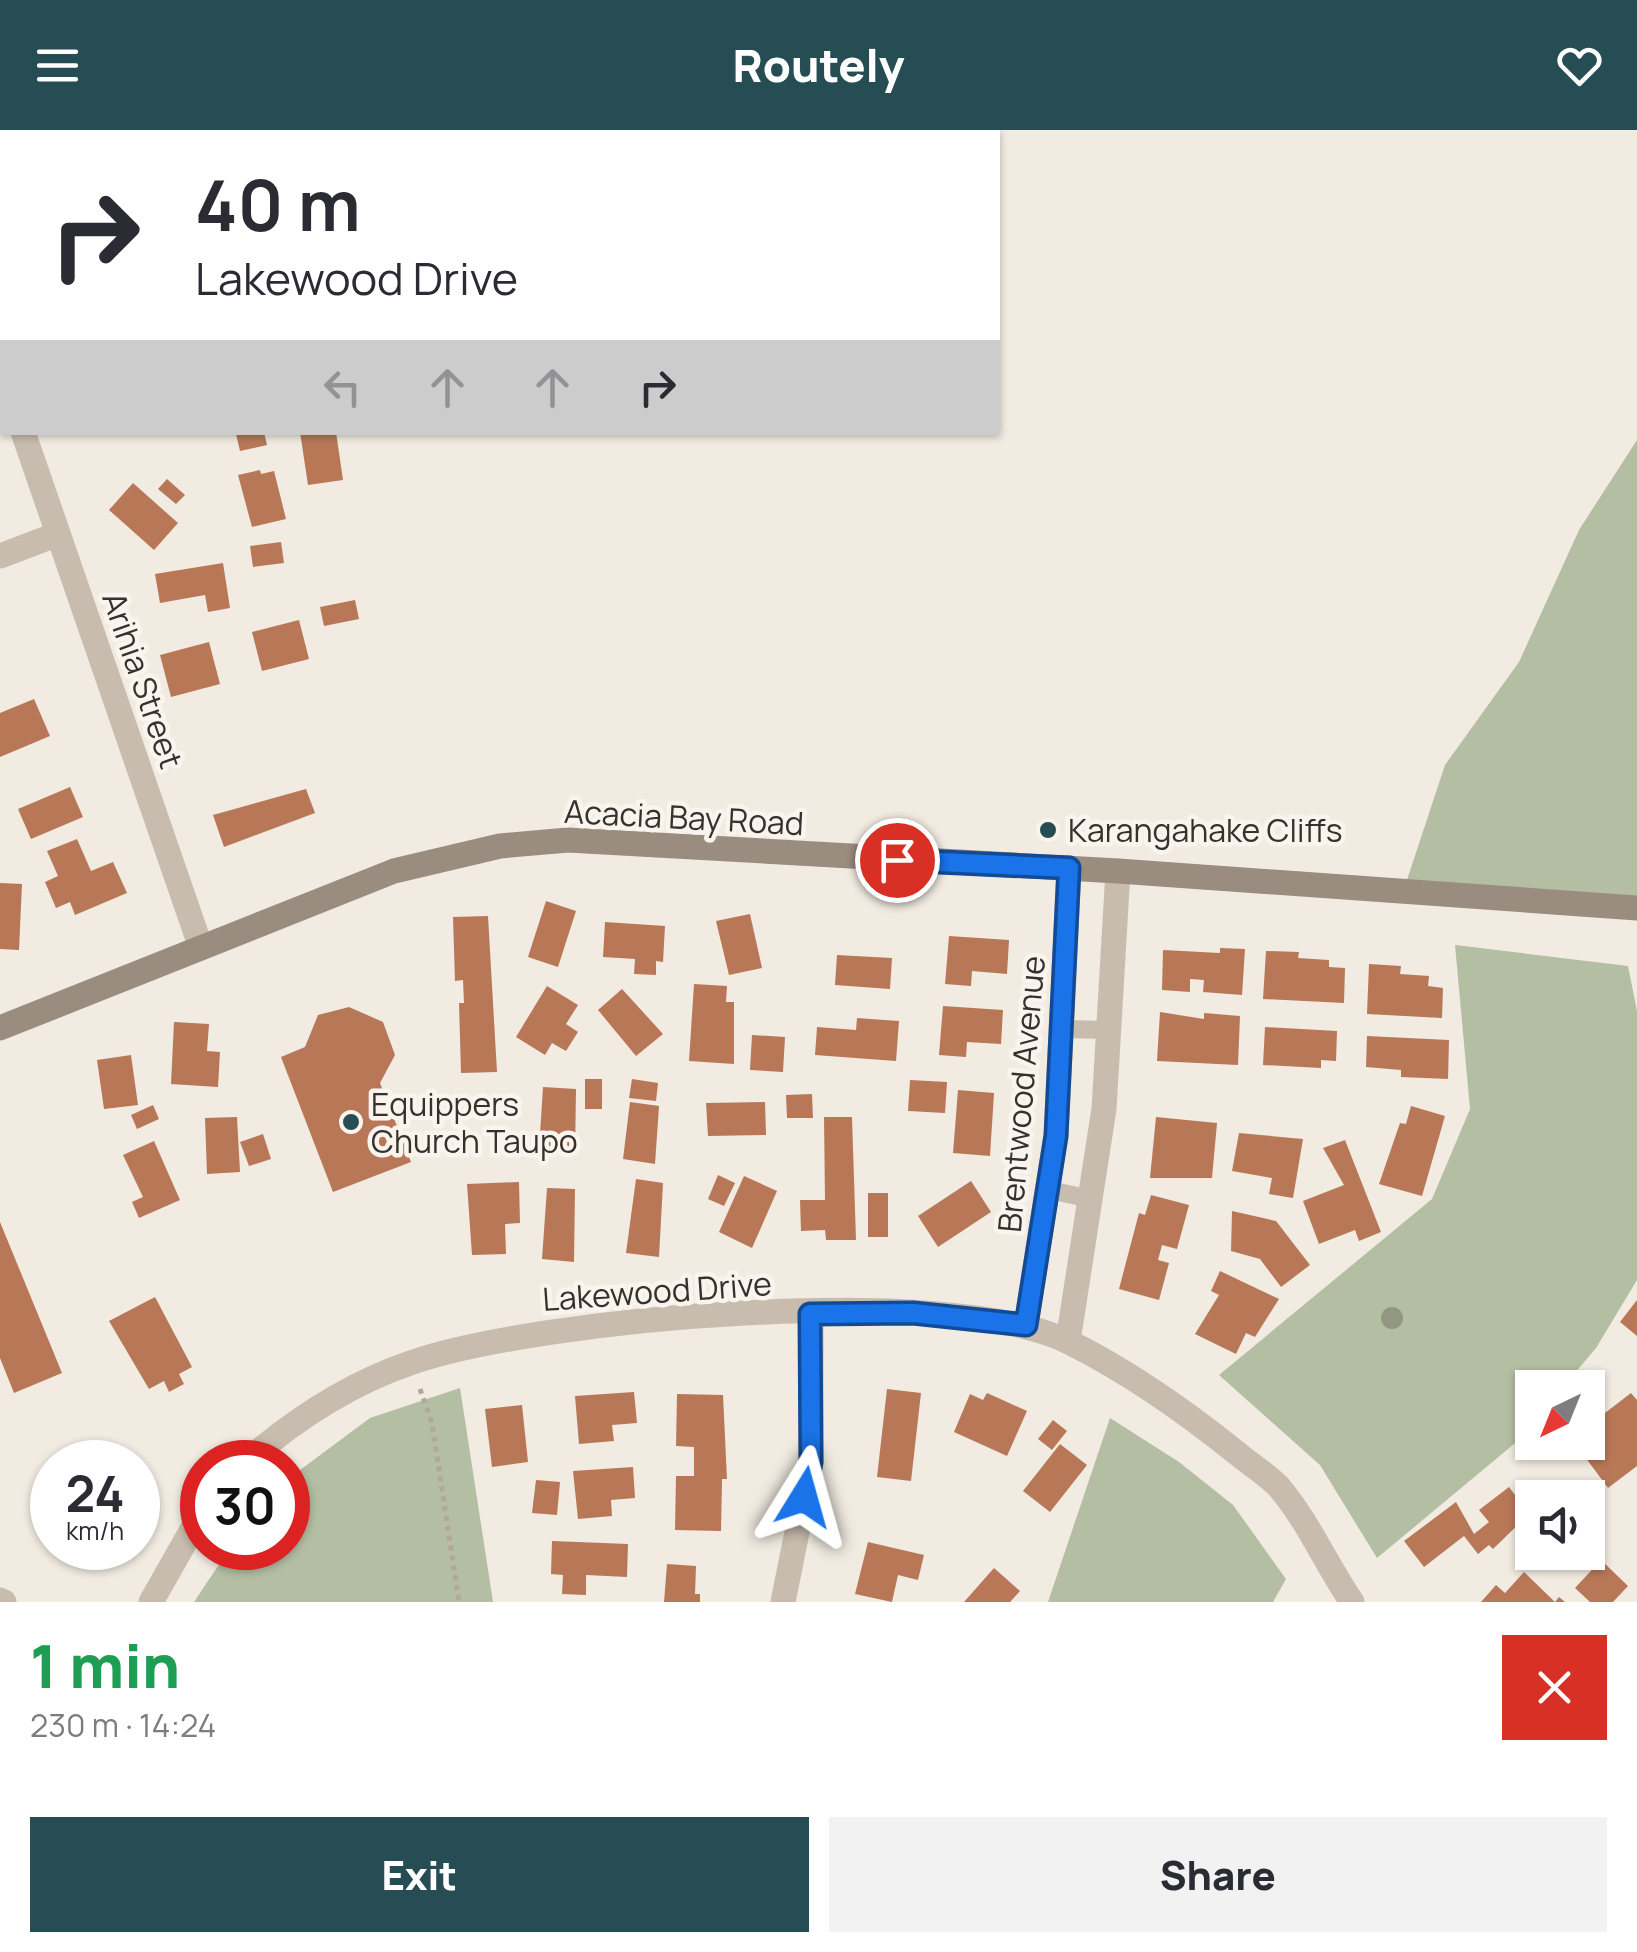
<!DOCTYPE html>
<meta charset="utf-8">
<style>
body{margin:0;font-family:Manrope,sans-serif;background:#f2f2f3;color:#2b2b33;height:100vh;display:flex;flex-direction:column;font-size:38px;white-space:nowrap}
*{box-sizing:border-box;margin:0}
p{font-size:32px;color:#7c7c81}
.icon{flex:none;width:55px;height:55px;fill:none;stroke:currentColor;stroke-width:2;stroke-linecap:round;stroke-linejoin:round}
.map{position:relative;height:1472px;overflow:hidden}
.sheet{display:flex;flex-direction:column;background:#fff;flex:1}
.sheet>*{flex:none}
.hud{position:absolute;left:0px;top:0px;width:1000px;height:305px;box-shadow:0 2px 8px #0004;background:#fff;color:#2b2b33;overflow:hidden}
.needle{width:65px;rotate:223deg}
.buttons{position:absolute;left:1515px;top:1240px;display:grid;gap:20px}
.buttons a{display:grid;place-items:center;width:90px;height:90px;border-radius:0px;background:#fff;box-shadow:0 2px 8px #0004;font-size:50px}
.speed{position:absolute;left:30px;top:1310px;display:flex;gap:20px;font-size:50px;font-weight:700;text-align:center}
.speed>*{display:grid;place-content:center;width:130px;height:130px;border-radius:50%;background:#fff;box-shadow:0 2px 8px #0004;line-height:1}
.speed small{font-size:25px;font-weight:400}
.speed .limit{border:15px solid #d22;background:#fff;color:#111}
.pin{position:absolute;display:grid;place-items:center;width:85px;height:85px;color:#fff;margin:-42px;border:5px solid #fff;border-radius:50%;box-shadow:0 2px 10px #0007}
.me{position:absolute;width:110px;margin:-55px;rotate:8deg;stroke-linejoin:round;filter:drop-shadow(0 0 8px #0008)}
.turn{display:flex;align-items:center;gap:35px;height:210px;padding:0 30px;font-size:45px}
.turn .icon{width:130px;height:130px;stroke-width:2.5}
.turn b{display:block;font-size:70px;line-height:85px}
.lanes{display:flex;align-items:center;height:95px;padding:0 30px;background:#0003;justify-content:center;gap:50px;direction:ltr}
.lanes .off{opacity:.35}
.round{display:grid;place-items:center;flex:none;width:105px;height:105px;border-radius:0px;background:#f2f2f3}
.overview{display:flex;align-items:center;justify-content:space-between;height:170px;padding:0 30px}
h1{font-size:60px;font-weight:800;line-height:75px;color:#1e9e55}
.primary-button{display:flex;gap:20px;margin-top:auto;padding:20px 30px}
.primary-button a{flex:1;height:115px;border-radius:0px;background:#264d54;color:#fff;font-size:40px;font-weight:800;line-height:115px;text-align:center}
.primary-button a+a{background:#f2f2f3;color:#2b2b33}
header{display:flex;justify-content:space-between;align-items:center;height:130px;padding:0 30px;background:#264d54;color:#fff;font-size:45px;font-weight:800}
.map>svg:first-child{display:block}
</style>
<header><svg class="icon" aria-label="menu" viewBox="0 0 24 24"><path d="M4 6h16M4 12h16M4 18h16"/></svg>Routely<svg class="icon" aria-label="heart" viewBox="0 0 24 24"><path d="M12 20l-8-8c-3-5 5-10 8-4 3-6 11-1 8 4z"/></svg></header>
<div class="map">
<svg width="1637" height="1472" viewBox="0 0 1637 1472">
<rect width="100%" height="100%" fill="#f1ebe1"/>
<!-- green -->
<g fill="#b3bea3">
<path d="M1637 310V782L1402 765 1445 635 1519 532 1579 400Z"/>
<path d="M1455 815 1628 836 1637 881V1150L1596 1218 1563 1257 1532 1258V1293L1520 1309 1377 1428 1320 1335 1219 1245 1432 1069 1470 979Z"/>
<path d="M460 1258 493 1472H194L230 1418H288V1349L370 1288Z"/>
<path d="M1110 1288 1179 1332 1233 1375 1286 1449 1273 1472H1048Z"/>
</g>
<!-- building -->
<g fill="#b87858">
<path d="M264 302 267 315 240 321 236 304Z"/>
<path d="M300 302H336L343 350 308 355Z"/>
<path d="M260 340 261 344 274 341 286 389 252 397 238 345Z"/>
<path d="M167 349 185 365 176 374 158 359Z"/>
<path d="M133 353 178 393 154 420 109 380Z"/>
<path d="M281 412 284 433 253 437 250 416Z"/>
<path d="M223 433 230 478 208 482 205 465 160 473 155 444Z"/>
<path d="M355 470 359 489 324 496 320 477Z"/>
<path d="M299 490 309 529 262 541 252 502Z"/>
<path d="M209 512 220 554 171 567 160 525Z"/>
<path d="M34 569 50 606 0 627V583Z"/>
<path d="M70 657 83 687 31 709 18 679Z"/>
<path d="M306 659 315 683 224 717 213 685Z"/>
<path d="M77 709 91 741 113 732 127 763 75 785 70 772 56 778 45 752 58 746 47 721Z"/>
<path d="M0 753 22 754 19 820 0 819Z"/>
<path d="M546 771 576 781 558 837 528 827Z"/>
<path d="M750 784 762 838 729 845 716 791Z"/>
<path d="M488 786 497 942 461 943 459 873H464L463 850 455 851 453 787Z"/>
<path d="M605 792 665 796 663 832 656 831V845L634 844 635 829 603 827Z"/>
<path d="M949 806 1009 810 1007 844 972 841 971 856 945 854Z"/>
<path d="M1220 818 1245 819 1242 865 1203 862 1204 850 1190 849V862L1162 860 1163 820 1220 823Z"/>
<path d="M1266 821 1299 822 1298 828 1329 830V837L1345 838 1344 873 1263 869Z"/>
<path d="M837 825 892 828 890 859 835 855Z"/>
<path d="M1369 834 1401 836 1400 844 1429 846 1428 856 1443 858 1442 888 1367 884Z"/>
<path d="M694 854 727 856 726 872H734V934L689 931Z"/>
<path d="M547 856 578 875 566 894 578 902 566 921 552 913 545 925 516 907Z"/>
<path d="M622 859 663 904 636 926 598 880Z"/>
<path d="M943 876 1003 880 1001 914 967 912 966 927 939 925Z"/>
<path d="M349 877 383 892 395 925 380 953 411 1032 333 1062 281 927 305 917 318 885Z"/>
<path d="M1160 882 1204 889V883L1240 886 1238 935 1157 931Z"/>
<path d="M857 888 899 891 896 931 815 925 817 897 856 900Z"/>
<path d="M174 892 209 894 207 921 220 922 218 957 171 954Z"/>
<path d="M1265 897 1337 901 1336 931 1321 930V938L1263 935Z"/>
<path d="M752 905 785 907 783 942 750 940Z"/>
<path d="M1367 906 1449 910 1448 949 1401 947V940L1366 937Z"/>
<path d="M131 925 138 975 104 979 97 930Z"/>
<rect x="585" y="949" width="17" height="30"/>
<path d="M632 949 658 953 656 971 629 968Z"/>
<path d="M910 950 947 952 945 983 908 981Z"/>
<path d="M543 957 576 959 575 1023 539 1020Z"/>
<path d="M958 960 994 963 990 1026 953 1023Z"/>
<path d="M812 964 813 988H787L786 965Z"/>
<path d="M630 972 659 976 655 1034 623 1029Z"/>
<path d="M765 972 766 1005 708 1006 706 973Z"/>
<path d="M153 975 159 989 137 999 131 985Z"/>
<path d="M1411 976 1445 986 1422 1066 1379 1054 1400 993 1406 994Z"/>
<path d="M237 987 240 1042 207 1044 205 988Z"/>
<path d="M824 987H852L856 1110H826L825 1100 801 1101 800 1070H825Z"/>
<path d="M1156 987 1217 993 1212 1048H1150Z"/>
<path d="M1239 1003 1303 1009 1293 1068 1269 1064 1272 1048 1232 1041Z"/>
<path d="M263 1004 271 1029 249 1036 240 1012Z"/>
<path d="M1345 1010 1381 1102 1359 1111 1355 1100 1319 1114 1303 1071 1344 1055 1323 1018Z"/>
<path d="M154 1011 180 1070 139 1088 132 1072 143 1067 123 1025Z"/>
<path d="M718 1045 735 1053 724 1076 708 1069Z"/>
<path d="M744 1046 777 1061 752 1118 719 1102Z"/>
<path d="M636 1049 663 1053 659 1127 626 1123Z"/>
<path d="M971 1051 991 1082 938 1117 918 1086Z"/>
<path d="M519 1052 520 1093 505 1094 506 1124 472 1125 467 1054Z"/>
<path d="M547 1058 575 1059 574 1132 542 1129Z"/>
<rect x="868" y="1063" width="20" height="44"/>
<path d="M1151 1065 1189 1075 1177 1119 1162 1115 1158 1130 1169 1133 1159 1170 1119 1159 1139 1083 1145 1085Z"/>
<path d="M1232 1081 1276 1091 1310 1135 1281 1157 1260 1129 1231 1121Z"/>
<path d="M0 1092 62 1243 14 1263 0 1228Z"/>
<path d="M1220 1141 1279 1169 1255 1207 1246 1203 1236 1224 1195 1204 1219 1165 1211 1161Z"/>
<path d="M155 1167 192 1237 179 1244 184 1254 169 1262 164 1251 149 1259 109 1191Z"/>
<path d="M1637 1170V1206L1620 1192Z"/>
<path d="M887 1259 921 1263 911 1351 877 1347Z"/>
<path d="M634 1262 637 1293 612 1295 614 1311 579 1314 575 1266Z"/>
<path d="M987 1263 1027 1281 1007 1326 954 1302 970 1264 983 1270Z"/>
<path d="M1631 1263 1637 1270V1336L1608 1358 1574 1312H1588V1296Z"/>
<path d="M677 1264 723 1265 727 1349H722L721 1401 675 1400 676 1346H694V1317L676 1316Z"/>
<path d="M522 1275 528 1332 492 1337 485 1279Z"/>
<path d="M1053 1290 1067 1301 1052 1320 1038 1309Z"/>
<path d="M1060 1314 1087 1335 1050 1382 1023 1361Z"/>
<path d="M633 1337 635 1368 611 1370 612 1386 578 1389 573 1341Z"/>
<path d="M536 1350 560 1352 557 1385 532 1383Z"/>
<path d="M1509 1357 1529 1384 1493 1419 1489 1415 1478 1424 1464 1406 1424 1437 1404 1411 1456 1372 1474 1404 1489 1392 1479 1380Z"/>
<path d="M552 1411 628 1414 627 1447 586 1445V1465L562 1464 563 1445 551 1444Z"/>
<path d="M868 1412 924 1425 918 1450 898 1445 892 1472 855 1464Z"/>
<path d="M1601 1430 1628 1456 1613 1472H1590L1575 1458Z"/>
<path d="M667 1434 696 1436 695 1464H700V1472H664Z"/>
<path d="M994 1438 1020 1461 1010 1472H964Z"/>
<path d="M1524 1442 1555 1472 1559 1467 1565 1472H1481L1496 1455 1505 1463Z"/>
</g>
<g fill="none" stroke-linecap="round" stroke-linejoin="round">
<!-- path -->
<path stroke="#b4a799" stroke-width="5" stroke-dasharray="5 5" stroke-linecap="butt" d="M420 1259 432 1293 459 1472"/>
<!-- lane -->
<g stroke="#c8bcae" stroke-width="18">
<path d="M1062 899 1110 900"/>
<path d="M1050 1060 1090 1069"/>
</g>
<!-- street -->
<g stroke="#c8bcae" stroke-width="25">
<path d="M0 234 2 242"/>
<path d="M23 302 201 818"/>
<path d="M0 426 58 404"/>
<path d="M1026 1195 1056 1005 1069 738"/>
<path d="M1068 1211 1104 979 1118 741"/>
<path d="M246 1332C295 1289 351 1253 413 1232 542 1188 950 1152 1069 1212 1129 1242 1186 1282 1238 1324 1251 1335 1268 1345 1279 1357 1308 1391 1327 1436 1352 1472"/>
<path d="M0 1470 4 1472"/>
<path d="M151 1472 202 1382"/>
<path d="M783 1472 811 1332V1183"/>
</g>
<!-- secondary -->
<path stroke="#9b8c80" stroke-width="25" d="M0 898 394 741 500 716 568 710 1118 741 1637 778"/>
</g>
<!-- trees -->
<circle fill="#929781" cx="1392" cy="1188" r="11"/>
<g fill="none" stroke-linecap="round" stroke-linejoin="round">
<!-- route casing -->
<g stroke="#114b97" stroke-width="25">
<path id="route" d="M804 1367 811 1332 810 1184 913 1183 1026 1195 1056 1006 1069 738 897 730"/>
</g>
<!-- route -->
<use href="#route" stroke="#1a73e8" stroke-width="18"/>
</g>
<!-- markers -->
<g fill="#264d54" stroke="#f9f5ee" stroke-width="4">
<circle cx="1048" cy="700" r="10"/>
<circle cx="351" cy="992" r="10"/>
</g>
<g text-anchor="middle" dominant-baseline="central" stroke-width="9" stroke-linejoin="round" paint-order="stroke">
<!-- street labels -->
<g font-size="32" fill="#37302c" stroke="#f9f5ee">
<text transform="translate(143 550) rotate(71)">Arihia Street</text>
<text transform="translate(684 687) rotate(3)">Acacia Bay Road</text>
<text transform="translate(1021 964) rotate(-85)">Brentwood Avenue</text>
<text transform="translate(657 1161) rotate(-4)">Lakewood Drive</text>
</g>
<!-- poi labels -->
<g font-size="32" fill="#37302c" stroke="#f9f5ee" text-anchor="start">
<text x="1068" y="700">Karangahake Cliffs</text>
<text x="371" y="974">Equippers<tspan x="371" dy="37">Church Taupo</tspan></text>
</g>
</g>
</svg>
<div class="buttons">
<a><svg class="needle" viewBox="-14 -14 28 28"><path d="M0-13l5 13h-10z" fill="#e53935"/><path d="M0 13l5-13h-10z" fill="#7c7c81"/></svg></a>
<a><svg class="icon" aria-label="sound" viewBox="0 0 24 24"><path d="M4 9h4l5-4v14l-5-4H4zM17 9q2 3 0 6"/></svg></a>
</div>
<div class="speed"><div>24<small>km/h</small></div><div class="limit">30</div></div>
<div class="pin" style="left:897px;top:730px;background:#d93025"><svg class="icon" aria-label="arrive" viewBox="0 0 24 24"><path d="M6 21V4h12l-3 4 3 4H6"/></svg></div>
<svg class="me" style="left:804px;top:1367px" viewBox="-20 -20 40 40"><path d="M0-17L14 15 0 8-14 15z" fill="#1a73e8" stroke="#fff" stroke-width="4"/></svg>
<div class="hud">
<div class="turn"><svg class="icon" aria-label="right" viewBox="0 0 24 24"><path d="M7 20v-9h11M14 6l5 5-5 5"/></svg><div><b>40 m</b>Lakewood Drive</div></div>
<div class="lanes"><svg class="icon off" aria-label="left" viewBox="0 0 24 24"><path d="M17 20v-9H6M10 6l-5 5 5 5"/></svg><svg class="icon off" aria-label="ahead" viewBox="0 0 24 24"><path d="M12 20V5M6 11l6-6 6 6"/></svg><svg class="icon off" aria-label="ahead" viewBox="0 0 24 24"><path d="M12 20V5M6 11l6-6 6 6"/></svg><svg class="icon" aria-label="right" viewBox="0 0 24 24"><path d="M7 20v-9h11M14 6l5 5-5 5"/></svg></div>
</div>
</div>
<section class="sheet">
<div class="overview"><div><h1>1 min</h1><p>230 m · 14:24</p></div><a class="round" style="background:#d93025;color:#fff"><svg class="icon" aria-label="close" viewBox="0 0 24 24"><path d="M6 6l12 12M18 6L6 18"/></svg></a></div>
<div class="primary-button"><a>Exit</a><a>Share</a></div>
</section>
